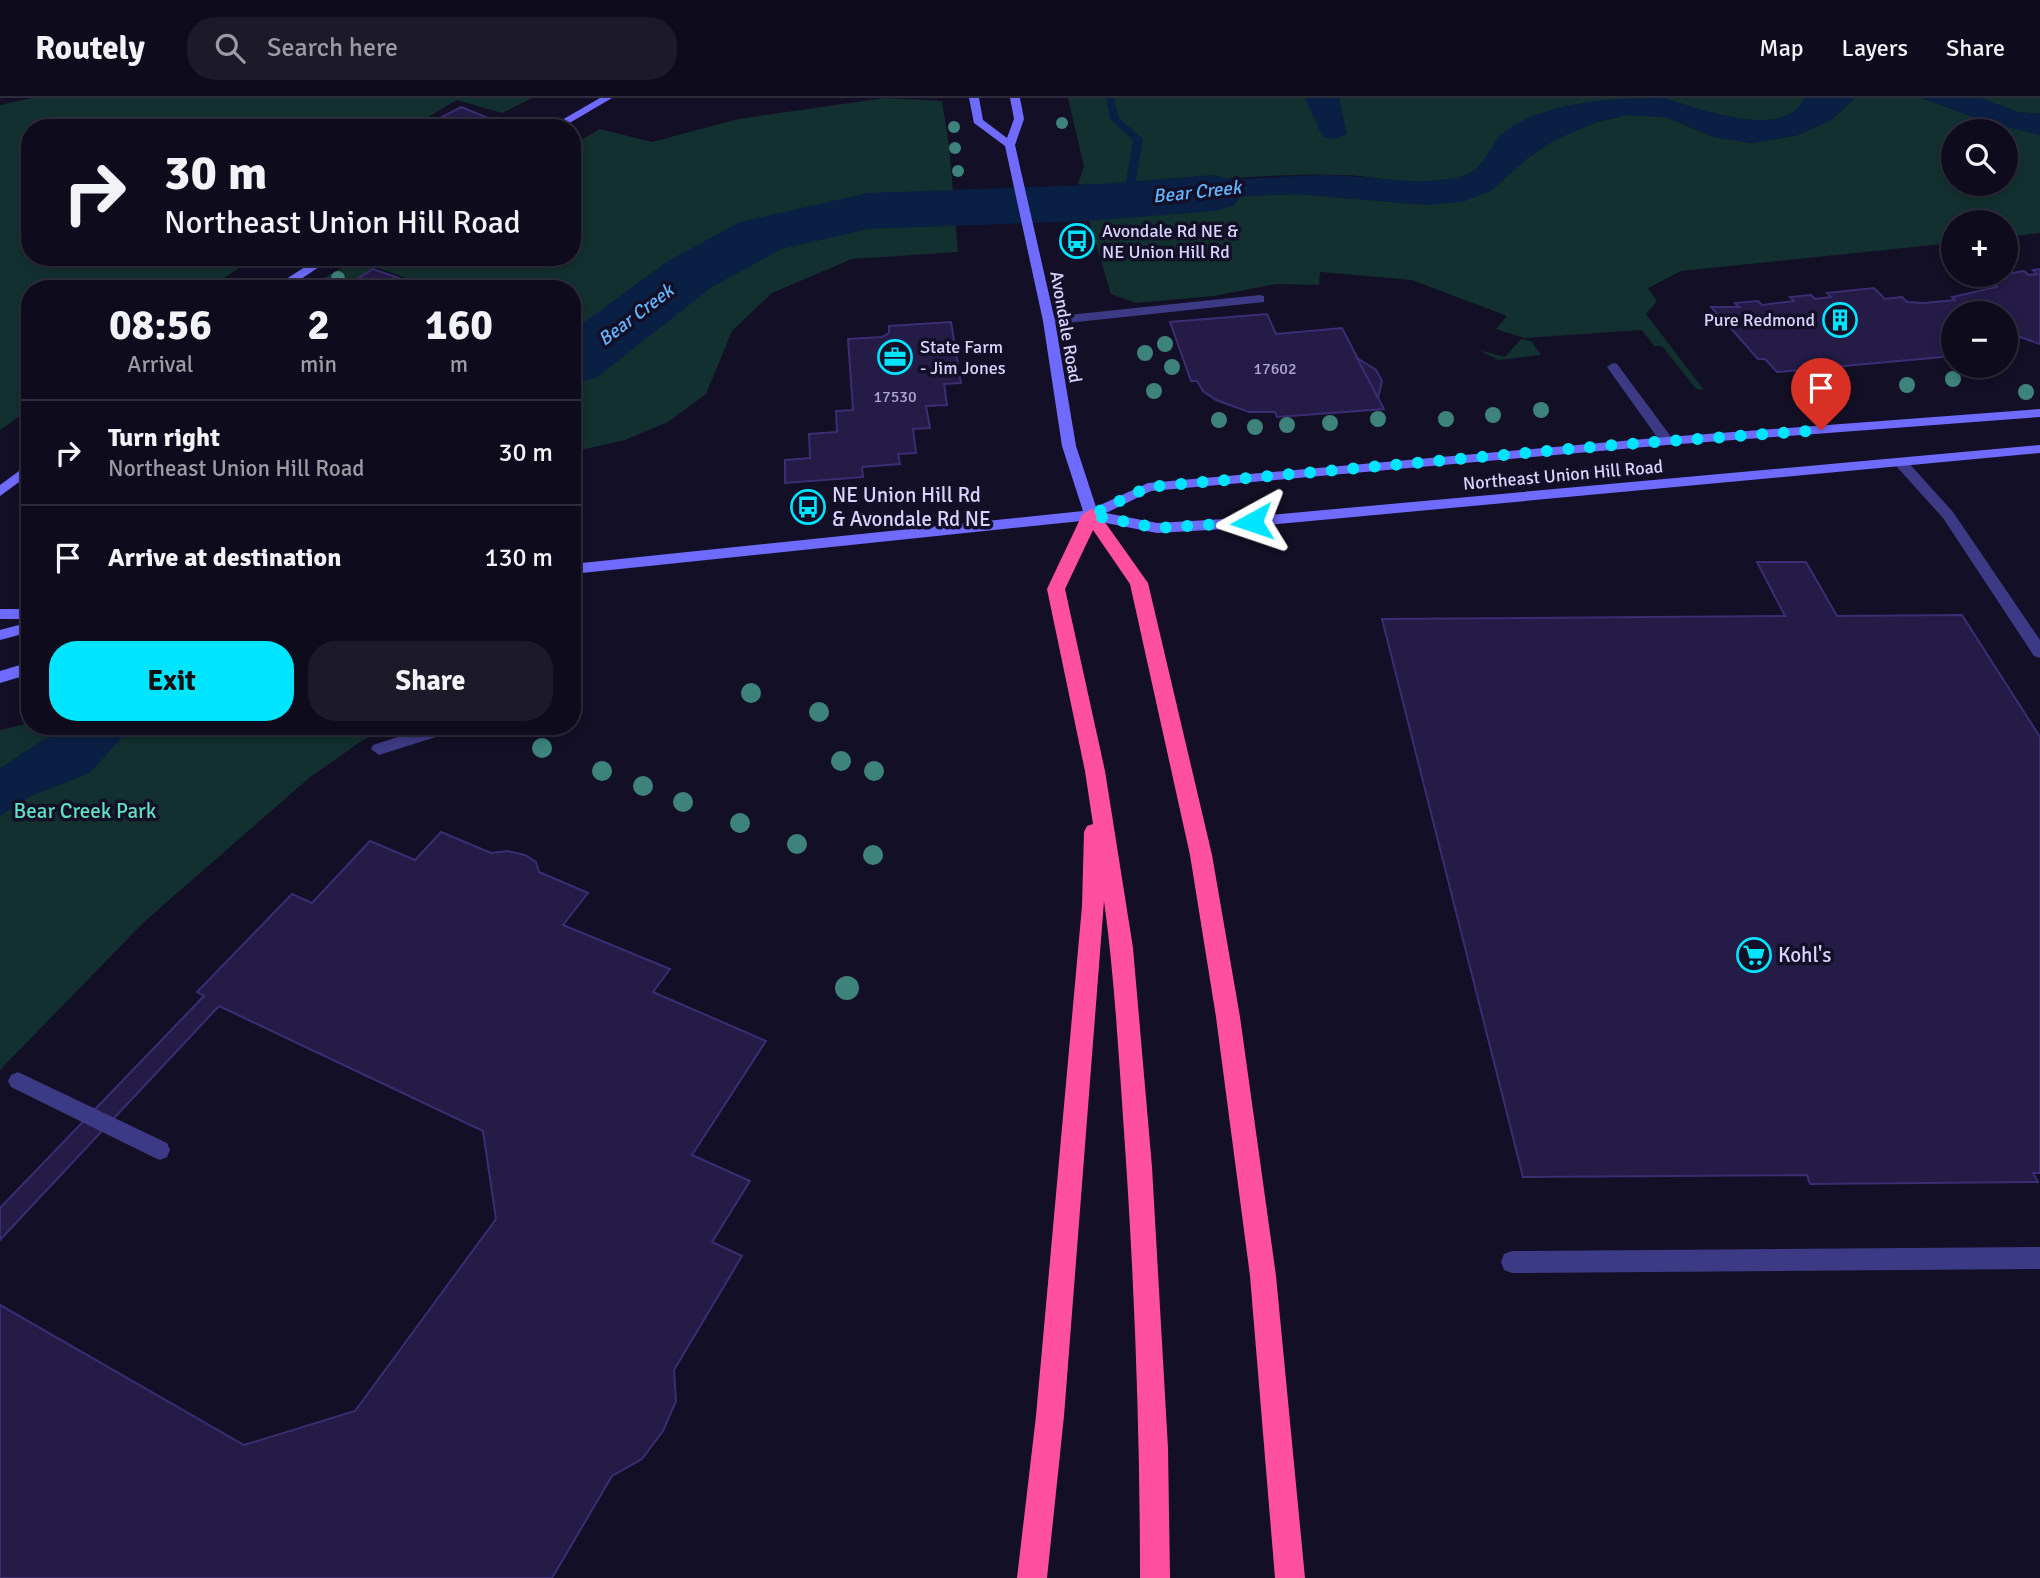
<!DOCTYPE html>
<meta charset="utf-8">
<style>
body{margin:0;font-family:Signika,sans-serif;background:#1c1929;color:#f1f3f6;height:100vh;display:flex;flex-direction:column;font-size:26px;white-space:nowrap}
*{box-sizing:border-box;margin:0}
p{font-size:23px;color:#9b9ba3}
.icon{flex:none;width:38px;height:38px;fill:none;stroke:currentColor;stroke-width:2;stroke-linecap:round;stroke-linejoin:round}
.map{position:relative;flex:1;overflow:hidden}
.side{position:absolute;left:21px;top:182px;width:560px;height:455px;display:flex;flex-direction:column;background:#0e0b1c;border-radius:28px;box-shadow:0 4px 10px #0003,0 0 0 2px #2e2b3b}
.side>*{flex:none}
.top-card{position:absolute;left:21px;top:21px;width:560px;height:147px;border-radius:28px;box-shadow:0 4px 10px #0003,0 0 0 2px #2e2b3b;background:#0e0b1c;color:#f1f3f6;overflow:hidden}
.controls{position:absolute;left:1941px;top:21px;display:grid;gap:14px}
.controls a{display:grid;place-items:center;width:77px;height:77px;border-radius:50%;background:#0e0b1c;box-shadow:0 4px 10px #0003,0 0 0 2px #2e2b3b;font-size:35px}
.pin{position:absolute;display:grid;place-items:center;width:60px;height:60px;color:#fff;margin:-72px -30px;border-radius:50% 50% 50% 0;rotate:-45deg;box-shadow:0 0 7px #0007}
.pin .icon{rotate:45deg}
.me{position:absolute;width:77px;margin:-38px;rotate:265deg;stroke-linejoin:round;filter:drop-shadow(0 0 5px #0008)}
.turn{display:flex;align-items:center;gap:24px;height:147px;padding:0 28px;font-size:32px}
.turn .icon{width:91px;height:91px;stroke-width:2.5}
.turn b{display:block;font-size:49px;line-height:60px}
.eta{display:flex;justify-content:space-evenly;align-items:center;height:119px;text-align:center}
.eta b{font-size:42px;font-weight:800;line-height:49px}
.cta{display:flex;gap:14px;margin-top:auto;padding:14px 28px}
.cta a{flex:1;height:80px;border-radius:28px;background:#00e5ff;color:#111;font-size:28px;font-weight:800;line-height:80px;text-align:center}
.cta a+a{background:#1c1929;color:#f1f3f6}
ul{padding:0;list-style:none}
li{display:flex;align-items:center;gap:21px;height:105px;padding:0 28px;border-top:2px solid #2e2b3b}
li div{flex:1}
li b{display:block;font-size:26px}
li em{font-style:normal}
header{display:flex;align-items:center;gap:42px;box-sizing:border-box;height:98px;padding:0 35px;background:#0e0b1c;border-bottom:2px solid #2e2b3b}
header strong{font-size:33px}
nav{display:flex;gap:38px;margin-inline-start:auto;font-size:24px}
.search{width:490px;height:63px;background:#1c1929;display:flex;align-items:center;gap:18px;box-sizing:border-box;padding:0 24px;border-radius:28px;color:#9b9ba3;font-size:26px}
.map>svg:first-child{display:block}
</style>
<header>
<strong>Routely</strong>
<div class="search"><svg class="icon" aria-label="search" viewBox="0 0 24 24"><circle cx="10" cy="10" r="6"/><path d="M15 15l6 6"/></svg>Search here</div>
<nav><a>Map</a><a>Layers</a><a>Share</a></nav>
</header>
<div class="map">
<svg width="2040" height="1480" viewBox="0 0 2040 1480">
<rect width="100%" height="100%" fill="#130f26"/>
<!-- green -->
<g fill="#12302f" fill-rule="evenodd">
<path d="M32 0H532L502 15 457 2 409 30H30V159H255L208 191H30V311L0 332V7Z"/>
<path d="M885 0 942 3 949 47 958 154 852 161 772 195 732 233 706 296 668 324 625 342 572 354V191H436L376 169 341 191H306L360 159H572V47L600 31 652 44 738 21Z"/>
<path d="M1068 0H1655L1606 3 1502 36C1493 51 1481 72 1463 78 1426 93 1384 79 1346 77 1256 73 1168 91 1078 86L1084 69Z"/>
<path d="M1663 0H1804C1787 45 1694 9 1663 0Z"/>
<path d="M1855 0H1922L1984 23 2040 37V135L2006 139V124H1953V145L1681 173 1648 190 1657 203 1646 216 1704 292 1696 291 1662 248H1654L1642 232 1524 240 1496 231 1507 218 1412 182 1320 174 1319 187 1276 186 1213 198 1136 205 1111 196 1087 116 1126 112 1152 115 1220 99 1297 96 1427 107 1529 59 1556 41 1597 24 1626 17 1666 19 1714 39 1752 45 1798 37 1831 22ZM1953 33H2006V86H1953Z"/>
<path d="M1980 0H2040V16L2018 14Z"/>
<path d="M1521 241 1531 243 1541 257 1498 262 1479 252 1505 259Z"/>
<path d="M30 625V628H395L363 642 309 680 144 824 0 972V632Z"/>
</g>
<!-- water -->
<g fill="#0a1f44">
<path d="M1305 0H1339L1347 36 1333 42 1322 38Z"/>
<path d="M1663 0C1694 9 1787 45 1804 0H1855L1831 22 1798 37 1752 45 1714 39 1666 19 1626 17 1597 24 1556 41 1529 59 1491 93 1462 104 1427 107 1297 96 1220 99 1152 115 1126 112 1087 116 1078 86C1160 91 1241 79 1322 77 1369 77 1414 89 1460 79 1484 74 1490 45 1503 35 1544 3 1613 0 1663 0Z"/>
<path d="M1922 0H1980L2018 14 2040 16V37L1984 23Z"/>
<path d="M65 628H132L90 675 31 698 0 718V670Z"/>
</g>
<g fill="none" stroke-linecap="round" stroke-linejoin="round">
<!-- stream -->
<path fill="#0a1f44" fill-rule="evenodd" d="M1106 0H1114L1119 20 1143 41 1136 83 1119 105 1115 106 1110 103 1126 83 1133 42 1110 21Z"/>
<!-- river -->
<path fill="#0a1f44" fill-rule="evenodd" d="M1213 77 1234 82 1243 95 1234 108 1213 113 1088 123 868 131 782 151 712 189 596 280 572 285V233L668 163 740 124 762 119 868 95 1088 87Z"/>
</g>
<!-- building -->
<g fill="#241b47" stroke="#3b2d73" stroke-width="2">
<path d="M461 9 486 19 464 30H421Z"/>
<path d="M373 171 430 191H341Z"/>
<path d="M2040 171V246L2017 238 2006 230V215H1953V258L1777 274 1765 261H1758L1726 225H1730L1725 219H1720L1711 209H1739L1735 205 1758 203 1762 207 1794 203 1790 199 1811 197 1815 201 1831 199 1827 195 1874 190 1885 201 1902 199 1907 204 1924 205 1955 202 1952 199 1997 189 1990 182 2005 181 2000 177 2024 173 2029 177 2037 176 2033 172Z"/>
<path d="M1267 216 1276 236 1342 230 1384 311 1277 319 1275 314H1249L1216 302 1203 293 1197 283H1191L1170 224Z"/>
<path d="M951 224 961 285 944 286 947 307 926 308 930 330 913 331 916 355 898 356 900 366 862 369 863 379 785 385V362L810 360 809 336 837 334 836 313 853 312 848 241 882 239 889 235V228Z"/>
<path d="M1357 260 1376 272 1382 283 1378 300Z"/>
<path d="M1757 464H1806L1837 518 1962 517 2040 639V1075H2033L2038 1084 1810 1086 1807 1077 1523 1079 1382 521 1785 518Z"/>
<path d="M441 734 491 755 508 753 525 757 536 764 539 774 588 795 563 827 670 871 653 894 766 943 692 1057 750 1083 712 1144 742 1158 674 1272 676 1303 663 1333 642 1361 612 1378 552 1480H0V1207L244 1347 355 1313 496 1121 483 1033 219 908 0 1142V1110L204 898 197 894 292 796 312 805 370 743 415 762Z"/>
</g>
<g fill="none" stroke-linecap="round" stroke-linejoin="round">
<!-- lane -->
<g fill="#3d3a85" fill-rule="evenodd">
<path d="M1260 197 1264 198V204L1049 227 1043 223 1049 219Z"/>
<path d="M1613 265 1617 266 1672 340V346H1662L1607 269Z"/>
<path d="M432 628H460L458 632 379 657 371 651 373 647Z"/>
<path d="M18 974 167 1045 170 1052 167 1059 160 1062 153 1059 11 989 8 983 11 977Z"/>
<path d="M2040 1149V1171L1512 1175 1504 1172 1501 1164 1504 1156 1512 1153Z"/>
</g>
<!-- street -->
<path fill="#3d3a85" fill-rule="evenodd" d="M1902 362 1907 363 1953 414 2040 542V560L2034 558 1943 420 1897 369V363Z"/>
<!-- secondary -->
<g fill="#6f6bff" fill-rule="evenodd">
<path d="M600 0H612L561 30H548Z"/>
<path d="M969 0H979L983 22 1007 40 1014 21 1010 0H1020L1024 21 1015 47 1055 223 1076 348 1096 409 1148 385 1667 339 2040 311V319L1667 347 1151 393 1106 415 1157 425 1225 421 2040 347V355L1225 431 1157 435 1091 422 572 476V466L1083 413 1062 348 1043 223 1005 48 974 25Z"/>
<path d="M320 159H334L286 191H271Z"/>
<path d="M30 365V376L0 398V387Z"/>
<rect x="0" y="511" width="30" height="10"/>
<path d="M30 524V534L0 542V532Z"/>
<path d="M30 564V576L0 585V573Z"/>
</g>
<!-- highway -->
<path fill="#ff4fa3" fill-rule="evenodd" d="M1091 411 1097 413 1148 485 1212 757 1240 919 1276 1178 1305 1480H1275L1250 1178 1216 919 1190 757 1130 486 1093 432 1065 491 1105 673 1133 850 1152 1069 1168 1350 1170 1480H1140C1140 1326 1134 1173 1123 1019 1118 947 1114 875 1104 803L1064 1318 1047 1480H1017L1036 1318 1082 808 1084 734 1087 728 1093 726 1085 673 1047 491 1082 417Z"/>
</g>
<!-- trees -->
<g fill="#3d827b">
<circle cx="1062" cy="25" r="6"/>
<circle cx="954" cy="29" r="6"/>
<circle cx="955" cy="50" r="6"/>
<circle cx="958" cy="73" r="6"/>
<circle cx="338" cy="180" r="7"/>
<circle cx="1165" cy="246" r="8"/>
<circle cx="1145" cy="255" r="8"/>
<circle cx="1172" cy="269" r="8"/>
<circle cx="1953" cy="281" r="8"/>
<circle cx="1907" cy="287" r="8"/>
<circle cx="1154" cy="293" r="8"/>
<circle cx="2026" cy="294" r="8"/>
<circle cx="1541" cy="312" r="8"/>
<circle cx="1493" cy="317" r="8"/>
<circle cx="1378" cy="321" r="8"/>
<circle cx="1446" cy="321" r="8"/>
<circle cx="1219" cy="322" r="8"/>
<circle cx="1330" cy="325" r="8"/>
<circle cx="1287" cy="327" r="8"/>
<circle cx="1255" cy="329" r="8"/>
<circle cx="751" cy="595" r="10"/>
<circle cx="819" cy="614" r="10"/>
<circle cx="542" cy="650" r="10"/>
<circle cx="841" cy="663" r="10"/>
<circle cx="602" cy="673" r="10"/>
<circle cx="874" cy="673" r="10"/>
<circle cx="643" cy="688" r="10"/>
<circle cx="683" cy="704" r="10"/>
<circle cx="740" cy="725" r="10"/>
<circle cx="797" cy="746" r="10"/>
<circle cx="873" cy="757" r="10"/>
<circle cx="847" cy="890" r="12"/>
</g>
<g fill="none" stroke-linecap="round" stroke-linejoin="round">
<!-- route -->
<path stroke="#00e5ff" stroke-width="12" stroke-dasharray="0 21.6" d="M1252 424 1157 430 1091 417 1148 389 1614 347 1821 332"/>
</g>
<!-- icons -->
<defs>
<g id="bus-ring" transform="scale(1.75)"><circle r="9.5" fill="#130f26" stroke="#00e5ff" stroke-width="1.5"/><path d="M-5-6H5V4H4V6H2V4H-2V6H-4V4H-5ZM-3.5-4V0h7V-4ZM-3.5 1.2v1.5H-2V1.2ZM2 1.2v1.5H3.5V1.2Z" fill="#00e5ff"/></g>
<g id="building-ring" transform="scale(1.75)"><circle r="9.5" fill="#130f26" stroke="#00e5ff" stroke-width="1.5"/><path d="M-4-6H4V6H1V3H-1V6H-4ZM-2.5-4.3h1.7v1.8h-1.7ZM.8-4.3h1.7v1.8H.8ZM-2.5-1h1.7V.8h-1.7ZM.8-1h1.7V.8H.8Z" fill="#00e5ff"/></g>
<g id="office-ring" transform="scale(1.75)"><circle r="9.5" fill="#130f26" stroke="#00e5ff" stroke-width="1.5"/><path d="M-6-3h4V-5.5h4V-3h4V5H-6ZM-1-4.5V-3h2v-1.5ZM-6 0V1H6V0Z" fill="#00e5ff"/></g>
<g id="supermarket-ring" transform="scale(1.75)"><circle r="9.5" fill="#130f26" stroke="#00e5ff" stroke-width="1.5"/><path d="M-6-5.5h2.5l.6 2H6L4.5 2H-2.5L-4.4-4H-6ZM-1.5 3.2a1.3 1.3 0 1 0 .1 0ZM3 3.2a1.3 1.3 0 1 0 .1 0Z" fill="#00e5ff"/></g>
</defs>
<g fill-rule="evenodd">
<use href="#bus-ring" x="1077" y="143"/>
<use href="#building-ring" x="1840" y="222"/>
<use href="#office-ring" x="895" y="259"/>
<use href="#bus-ring" x="808" y="409"/>
<use href="#supermarket-ring" x="1754" y="857"/>
</g>
<g text-anchor="middle" dominant-baseline="central" stroke-width="7" stroke-linejoin="round" paint-order="stroke">
<!-- far-number labels -->
<g font-size="16" fill="#aca6d1">
<text x="1275" y="271">17602</text>
<text x="895" y="299">17530</text>
</g>
<!-- far-poi labels -->
<g font-size="18" fill="#d9d4ff" stroke="#130f26" text-anchor="start">
<text x="1102" y="133">Avondale Rd NE &amp;<tspan x="1102" dy="21">NE Union Hill Rd</tspan></text>
<text x="1815" y="222" text-anchor="end">Pure Redmond</text>
<text x="920" y="249">State Farm<tspan x="920" dy="21">- Jim Jones</tspan></text>
</g>
<!-- far-street labels -->
<g font-size="18" fill="#d9d4ff" stroke="#130f26">
<text transform="translate(1066 229) rotate(80)">Avondale Road</text>
<text transform="translate(1563 377) rotate(-5)">Northeast Union Hill Road</text>
</g>
<!-- far-water labels -->
<g font-size="19" font-style="italic" fill="#62b6ff" stroke="#130f26">
<text transform="translate(1197 94) rotate(-6)">Bear Creek</text>
<text transform="translate(636 217) rotate(-37)">Bear Creek</text>
</g>
<!-- poi labels -->
<g font-size="21" fill="#d9d4ff" stroke="#130f26" text-anchor="start">
<text x="832" y="397">NE Union Hill Rd<tspan x="832" dy="24">&amp; Avondale Rd NE</tspan></text>
<text x="1778" y="857">Kohl's</text>
</g>
<!-- park labels -->
<g font-size="21" fill="#5fe0c0" stroke="#130f26">
<text x="85" y="713">Bear Creek Park</text>
</g>
</g>
</svg>
<div class="controls">
<a><svg class="icon" aria-label="search" viewBox="0 0 24 24"><circle cx="10" cy="10" r="6"/><path d="M15 15l6 6"/></svg></a>
<a>+</a>
<a>−</a>
</div>
<div class="pin" style="left:1821px;top:332px;background:#d93025"><svg class="icon" aria-label="arrive" viewBox="0 0 24 24"><path d="M6 21V4h12l-3 4 3 4H6"/></svg></div>
<svg class="me" style="left:1252px;top:424px" viewBox="-20 -20 40 40"><path d="M0-17L14 15 0 8-14 15z" fill="#00e5ff" stroke="#fff" stroke-width="4"/></svg>
<div class="top-card">
<div class="turn"><svg class="icon" aria-label="right" viewBox="0 0 24 24"><path d="M7 20v-9h11M14 6l5 5-5 5"/></svg><div><b>30 m</b>Northeast Union Hill Road</div></div>
</div>
<section class="side">
<div class="eta">
<div><b>08:56</b><p>Arrival</p></div>
<div><b>2</b><p>min</p></div>
<div><b>160</b><p>m</p></div>
</div>
<ul>
<li><svg class="icon" aria-label="right" viewBox="0 0 24 24"><path d="M7 20v-9h11M14 6l5 5-5 5"/></svg><div><b>Turn right</b><p>Northeast Union Hill Road</p></div><em>30 m</em></li>
<li><svg class="icon" aria-label="arrive" viewBox="0 0 24 24"><path d="M6 21V4h12l-3 4 3 4H6"/></svg><div><b>Arrive at destination</b></div><em>130 m</em></li>
</ul>
<div class="cta"><a>Exit</a><a>Share</a></div>
</section>
</div>
